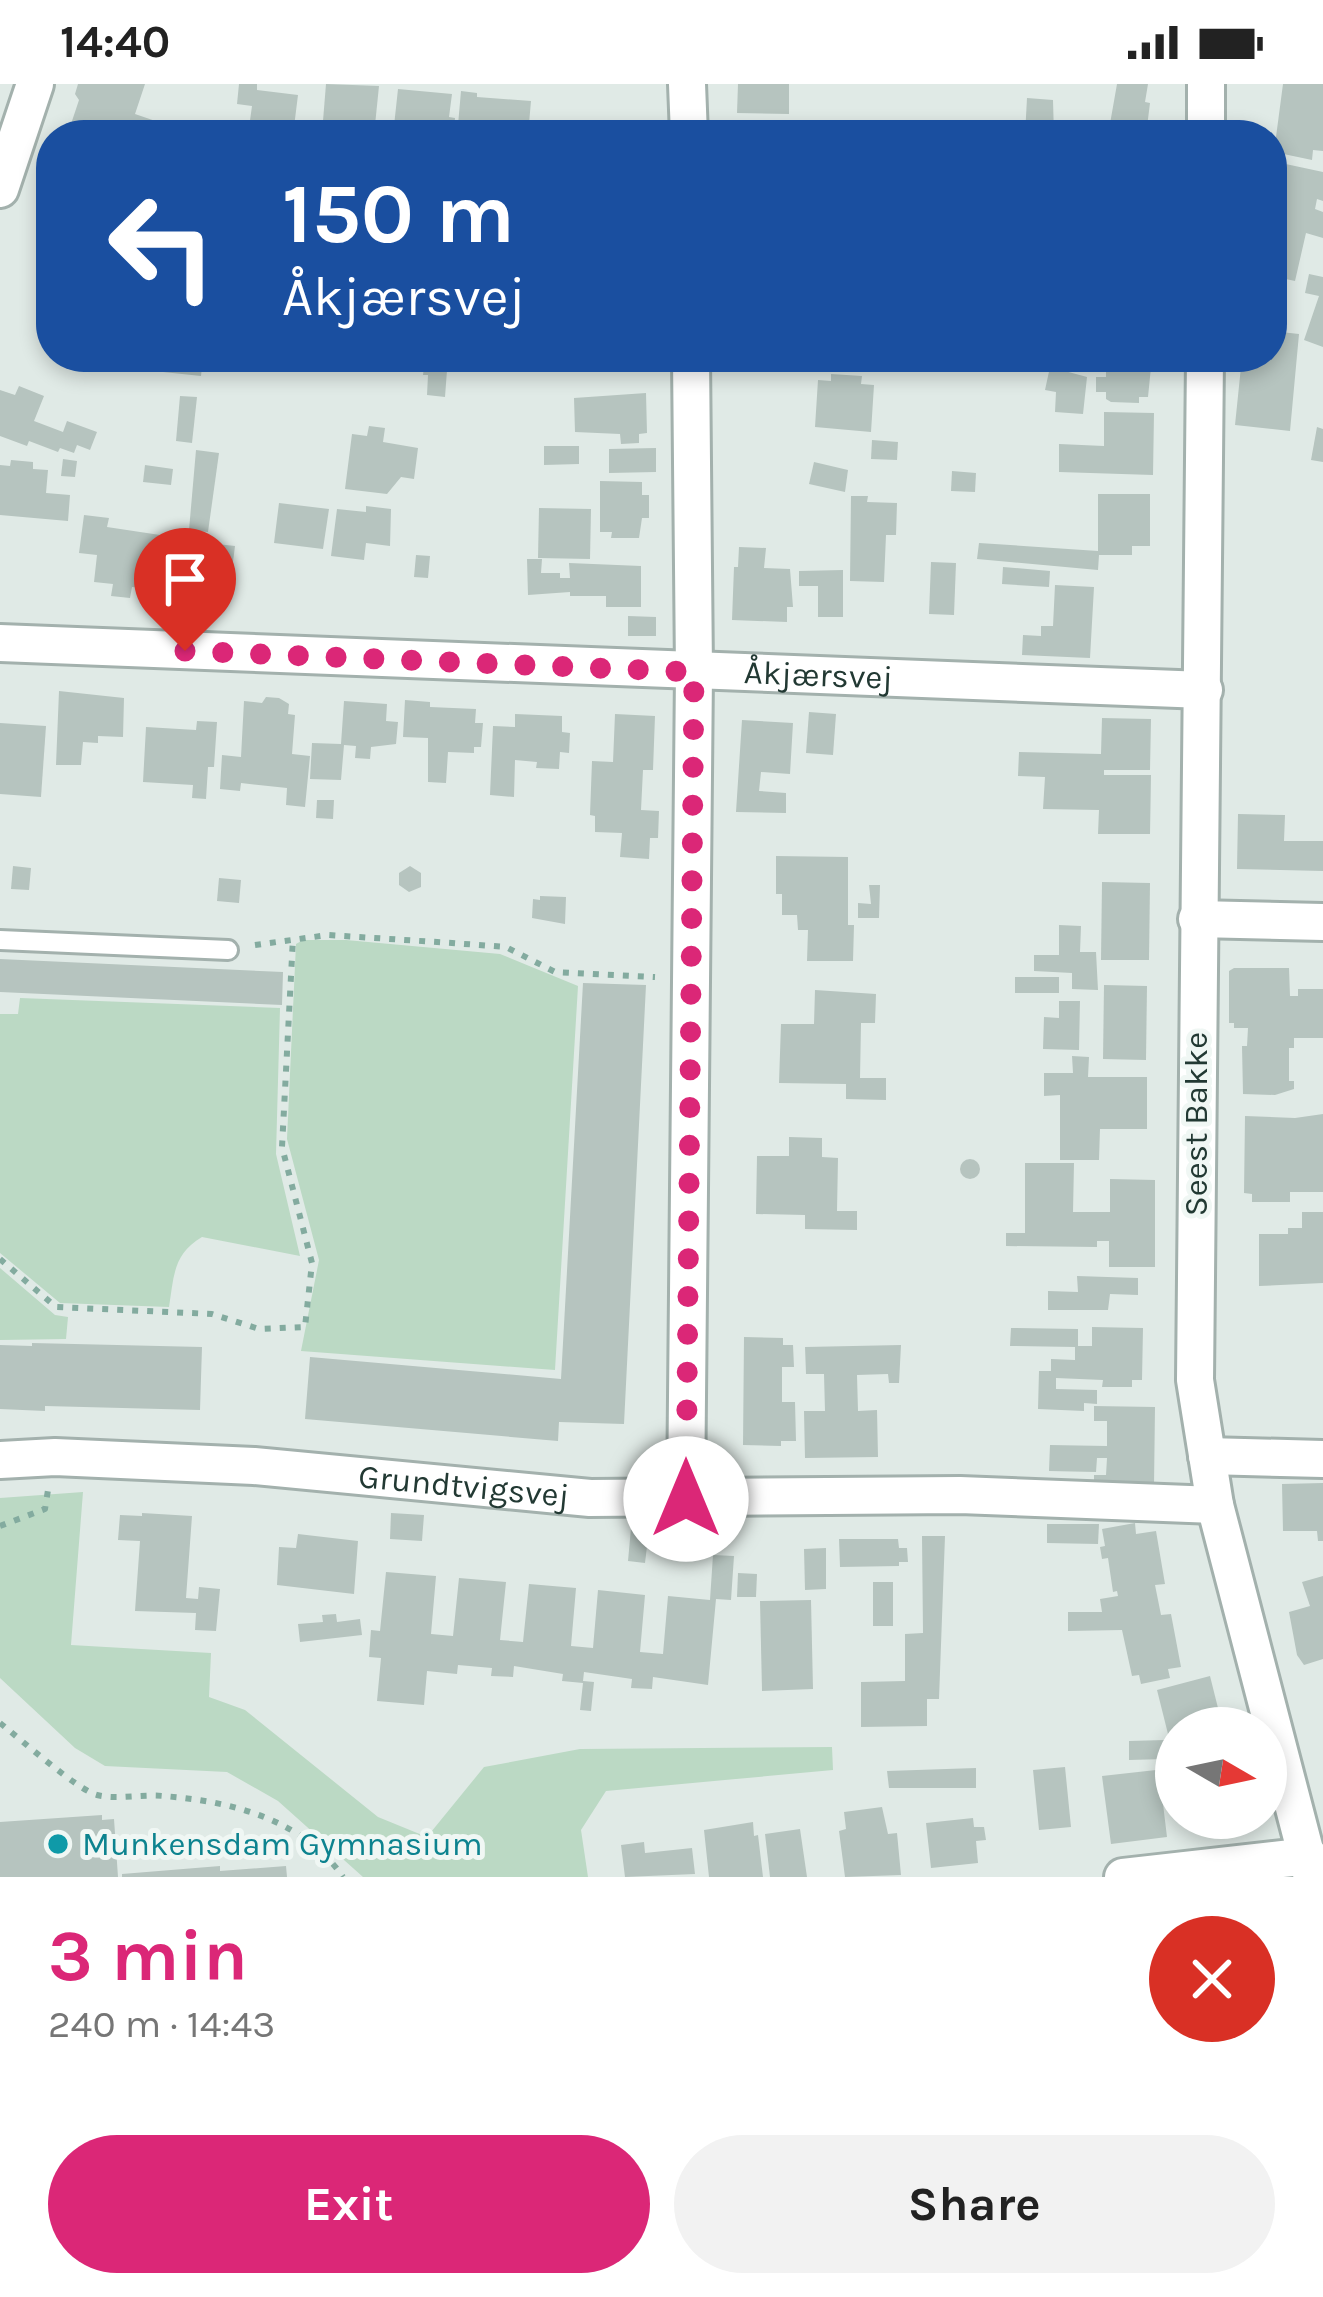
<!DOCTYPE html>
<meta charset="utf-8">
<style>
body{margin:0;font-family:Karla,sans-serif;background:#f2f2f2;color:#222;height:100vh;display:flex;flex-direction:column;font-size:45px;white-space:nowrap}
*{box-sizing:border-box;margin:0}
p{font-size:39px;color:#767676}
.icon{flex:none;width:66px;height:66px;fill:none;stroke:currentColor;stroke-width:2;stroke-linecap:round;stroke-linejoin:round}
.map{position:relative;height:1793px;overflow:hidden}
.drawer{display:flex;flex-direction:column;background:#fff;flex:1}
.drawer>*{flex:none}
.hud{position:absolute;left:36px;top:36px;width:1251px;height:252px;border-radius:48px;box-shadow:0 6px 18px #0003;background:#1a4fa0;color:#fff;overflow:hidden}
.needle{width:78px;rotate:99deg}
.controls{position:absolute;left:1155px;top:1623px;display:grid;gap:24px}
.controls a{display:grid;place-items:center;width:132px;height:132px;border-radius:50%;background:#fff;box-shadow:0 6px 18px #0003;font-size:60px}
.pin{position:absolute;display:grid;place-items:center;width:102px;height:102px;color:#fff;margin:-123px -51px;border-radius:50% 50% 50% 0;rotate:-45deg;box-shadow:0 0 12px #0007}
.pin .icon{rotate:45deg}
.me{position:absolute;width:132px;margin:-66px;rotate:0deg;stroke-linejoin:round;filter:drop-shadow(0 0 9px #0008)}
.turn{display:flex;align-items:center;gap:42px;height:252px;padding:0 48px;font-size:54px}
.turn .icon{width:156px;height:156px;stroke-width:2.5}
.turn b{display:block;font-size:84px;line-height:102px}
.round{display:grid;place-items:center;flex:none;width:126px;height:126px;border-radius:63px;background:#f2f2f2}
.headline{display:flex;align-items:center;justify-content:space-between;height:204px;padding:0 48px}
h1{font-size:72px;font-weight:700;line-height:90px;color:#db2777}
.cta{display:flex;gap:24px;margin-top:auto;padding:24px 48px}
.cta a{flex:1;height:138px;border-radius:72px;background:#db2777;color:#fff;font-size:48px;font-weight:700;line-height:138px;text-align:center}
.cta a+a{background:#f2f2f2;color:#222}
.status{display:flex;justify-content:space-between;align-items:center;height:84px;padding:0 60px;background:#fff;direction:ltr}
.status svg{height:33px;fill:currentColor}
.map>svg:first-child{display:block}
</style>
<div class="status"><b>14:40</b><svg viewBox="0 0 49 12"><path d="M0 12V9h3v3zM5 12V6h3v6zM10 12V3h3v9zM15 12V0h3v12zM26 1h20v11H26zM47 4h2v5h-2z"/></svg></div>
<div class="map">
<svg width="1323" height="1793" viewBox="0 0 1323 1793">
<rect width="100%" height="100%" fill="#e0eae6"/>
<!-- green -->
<g fill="#bbd9c4">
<path d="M303 856H346L500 870 578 902 555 1286 301 1267 319 1176 287 1055 296 860Z"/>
<path d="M20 914 280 924 276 1070 300 1172 202 1153C173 1170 174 1192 169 1223L60 1219 0 1169V930H18Z"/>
<path d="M0 1184 55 1231 68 1233 66 1255 0 1256Z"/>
<path d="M83 1408 71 1561 211 1569 209 1613 245 1626 378 1733 427 1753 484 1683 580 1665 832 1663 833 1686 606 1707 581 1746 588 1793H363L278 1717 227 1688 105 1682 75 1664 0 1594V1414Z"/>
</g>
<!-- building -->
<g fill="#b6c4bf">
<path d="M78 0H145L135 30 173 43 170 51H102L91 47 89 51H62L66 39 71 40 79 16 75 10Z"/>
<path d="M239 0H257V6L298 11 293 51H248L252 22 237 20Z"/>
<path d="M326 0 379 2 374 51 322 49Z"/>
<path d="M738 0H789V30L737 29Z"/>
<path d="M1117 0H1148L1145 18 1150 19 1146 51H1108Z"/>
<path d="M1283 0H1323V67L1313 66 1312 76 1274 68Z"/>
<path d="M398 5 452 10 449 33 455 34 454 46 448 45 447 51H393Z"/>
<path d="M461 7 477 9V13L531 17 528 51H473V43L458 41Z"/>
<path d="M1027 14 1053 16 1054 51H1025Z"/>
<path d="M1281 79 1323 88V117L1317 115 1315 125 1323 128V154L1306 149 1295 197 1272 192V115L1277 107 1272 105Z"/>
<path d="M50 110H51V156L41 153 44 145 39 143Z"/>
<path d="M1309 190 1323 193V263L1304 256 1319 212 1305 209Z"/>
<path d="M1272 247 1299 250 1290 347 1235 341 1242 273H1272Z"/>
<path d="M165 273H203L201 292 163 288Z"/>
<path d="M430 273H448L445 313 427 311 428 291H423L424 283 429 284Z"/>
<path d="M554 273H624V279H610V288H565V284H554Z"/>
<path d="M859 273H891L890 285 859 284Z"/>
<path d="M1106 273H1152L1148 313H1139V319L1111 318 1106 315V308H1096V293H1106Z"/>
<path d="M1050 283 1087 293 1083 330 1055 328 1056 308 1045 306Z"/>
<path d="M831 290 862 292 861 300 874 301 871 348 815 343 818 296 831 297Z"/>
<path d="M19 302 44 312 34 337 63 348 67 337 97 348 90 366 77 361 74 369 60 364 58 368 29 357 27 362 0 352V306L15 311Z"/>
<path d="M646 309 647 349 639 350V359L621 360 620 350 575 348 574 314Z"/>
<path d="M180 312 197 313 192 359 176 357Z"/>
<path d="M1104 328 1154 329 1153 391 1059 388V360L1104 362Z"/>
<path d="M369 342 385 344 383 358 418 364 414 395 401 393 387 410 345 405 352 350 367 352Z"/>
<path d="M1317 343 1323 345V378L1311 376Z"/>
<path d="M872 356 898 358 897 376 871 375Z"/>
<path d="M544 362H579V380L544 381Z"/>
<path d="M656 364V388L609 389V365Z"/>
<path d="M196 366 219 369 208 448 189 446Z"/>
<path d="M63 375 77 377 75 393 61 392Z"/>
<path d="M11 376 33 378V385L48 386 46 409 70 411 68 437 0 431V381L10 382Z"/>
<path d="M814 378 848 386 845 408 809 400Z"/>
<path d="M145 381 173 385 171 401 143 398Z"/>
<path d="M952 387 976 389 975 408 951 407Z"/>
<path d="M600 397 642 398V411H649V434H642L639 454H611L612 448H600Z"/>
<path d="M1098 410H1150V462H1132V471H1099L1098 486 977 475 979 459 1098 467Z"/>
<path d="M851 412H868L867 418 897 419 896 451H886L884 498 850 497Z"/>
<path d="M279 419 329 425 323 465 274 459Z"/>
<path d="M366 422 391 425 390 462 366 459 364 476 331 472 337 425 366 428Z"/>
<path d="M539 424 591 425 590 475 538 474Z"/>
<path d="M84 431 109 434 107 443 160 451 157 476 148 474 144 504 132 503 130 514 111 512 113 500 94 498 97 471 79 469Z"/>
<path d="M189 457 235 462 229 509 183 504Z"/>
<path d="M739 463 766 464 764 484 790 485 793 523H787V538L732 536 734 483H738Z"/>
<path d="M416 471 430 472 428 494 414 493Z"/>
<path d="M527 475H542L541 489H560V494H570L569 479 641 482V523H606V512H570V508L528 511Z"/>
<path d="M931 478 956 479 954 531 929 530Z"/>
<path d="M1003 483 1050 487 1049 503 1002 500Z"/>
<path d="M843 486V533H818V502H799V487Z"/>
<path d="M155 493 172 496 168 529 151 527Z"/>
<path d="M1055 501 1094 503 1090 574 1022 571 1023 551 1041 552V542H1053Z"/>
<path d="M628 532 656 533V552H628Z"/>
<path d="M59 607 124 614 123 653 98 652V659L83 658 81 681H56Z"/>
<path d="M266 613 279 614 289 620 288 630 295 631 292 670 310 672 305 723 286 721 287 704 241 699 240 707 220 705 222 671 241 673 244 617 262 619Z"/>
<path d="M405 616 430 618V623L476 625 475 639H483L481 663H474V669L448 668 446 699 428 698V654L403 653Z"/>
<path d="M344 617 387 620 386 637 398 638 396 660 371 663 370 675 355 674 356 662 344 661 341 696 310 695 312 659 341 660Z"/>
<path d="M809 628 836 630 833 671 806 669Z"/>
<path d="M515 630 562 632V648L570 649 569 669 560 668 559 685 536 684 537 678 515 676 514 713 490 711 493 642 515 643Z"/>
<path d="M615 630 655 632 653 686H643L641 726 659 727 658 754H650L649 775 620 773 622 749 595 748V732L590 731 592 677 613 678Z"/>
<path d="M1102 634 1151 635 1150 686H1104V691H1151L1150 750H1098L1099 726 1043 725 1045 693 1018 692 1019 668 1101 670Z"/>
<path d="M742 636 793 639 790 690 761 688 759 707 786 709V729L736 728Z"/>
<path d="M197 637 217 638 214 683H208L206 715 192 714 193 701 143 698 146 643 196 646Z"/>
<path d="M0 639 46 642 41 713 0 710Z"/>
<path d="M317 716H334L333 735 316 734Z"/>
<path d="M1238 730 1285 731 1284 757H1323V787L1237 785Z"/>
<path d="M776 772 848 773V841H854L853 877H807L808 846H798L797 831H782V810H776Z"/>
<path d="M13 782 31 784 29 806 11 805Z"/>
<path d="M410 782 421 789V803L409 808 399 801V789Z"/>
<path d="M219 794 241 796 239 819 217 817Z"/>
<path d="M1102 798 1150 799 1149 876H1101Z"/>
<path d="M869 801H880L879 834H858V819L871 820Z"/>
<path d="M540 812 566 813 565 840 532 834 533 815 540 816Z"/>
<path d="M1059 841 1081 842 1080 868H1096L1098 906 1072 905V889L1034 887V871H1059Z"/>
<path d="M0 875 283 888 282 921 0 908Z"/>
<path d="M1234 884H1289L1290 912H1298V905H1323V954H1294V964H1289V997H1294V1005L1275 1011 1243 1010 1242 962H1247L1248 944H1234V939H1229V887Z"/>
<rect x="1015" y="893" width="44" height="16"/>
<path d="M583 899 646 901 624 1340 559 1338 558 1357 305 1335 310 1273 561 1295Z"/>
<path d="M1104 901 1147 902 1146 976 1103 975Z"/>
<path d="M815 906 876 910 875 939H861L860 994H886V1016L846 1015V1000L779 999 781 940H814Z"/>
<path d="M1059 917H1080L1079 966 1043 965 1044 933 1059 934Z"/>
<path d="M1072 972 1089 973 1088 993H1147V1045H1100L1099 1076H1060V1011L1044 1012V989H1073Z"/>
<path d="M1323 1030V1108H1290V1118H1252V1110L1244 1109 1245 1032 1295 1034Z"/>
<path d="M789 1053 822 1054V1073L838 1074 837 1127H857V1146L805 1145V1131L756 1130 757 1072H789Z"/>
<circle cx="970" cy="1085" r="10"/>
<path d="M1025 1079H1074L1073 1128H1110V1095L1155 1096V1183H1109V1157H1097V1163L1006 1162V1149H1025Z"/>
<path d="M1302 1128H1323V1199L1259 1202V1150H1288V1144H1302Z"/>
<path d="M1077 1192 1138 1194V1211L1110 1210 1108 1226H1048V1207L1078 1208Z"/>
<path d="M1092 1243 1143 1244 1142 1296H1132V1303H1102L1103 1296 1056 1294V1305L1097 1306V1320L1084 1319V1327L1038 1325 1039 1287H1051V1275L1075 1276V1263L1010 1262 1011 1244 1078 1245V1262H1092Z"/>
<path d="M744 1253 783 1254V1261H793L794 1283H782V1318H795L796 1357H781V1362L743 1361Z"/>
<path d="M32 1259 202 1263 200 1326 45 1322V1327L0 1325V1261L32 1262Z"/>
<path d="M901 1261 899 1299H889L888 1290 857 1291 858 1327 877 1326 878 1373 805 1374 804 1327H825L824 1290H806L805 1263Z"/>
<path d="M1094 1322 1155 1323 1154 1402 1094 1401V1391H1106L1107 1374H1097L1096 1388 1049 1387 1050 1361 1107 1362V1337H1094Z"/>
<path d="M1323 1399V1457H1318L1317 1447H1283L1282 1400Z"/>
<path d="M142 1429 192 1432 186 1514 198 1515 199 1503 220 1505 216 1547 195 1546 196 1529 135 1527 140 1457 118 1456 120 1431 142 1432Z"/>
<path d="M391 1429 424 1431 422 1457 390 1455Z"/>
<path d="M1135 1439 1136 1450 1156 1447 1165 1500 1155 1501 1161 1531 1171 1530 1181 1583 1168 1585 1170 1594 1141 1600 1139 1591 1132 1592 1122 1546 1068 1547V1528H1102L1100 1515 1118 1512 1117 1507 1113 1508 1108 1474 1102 1475 1100 1463 1105 1462 1102 1445Z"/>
<path d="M1047 1440H1099L1098 1460 1047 1459Z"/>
<path d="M631 1444 649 1446 645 1479 628 1477Z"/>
<path d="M298 1450 358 1457 354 1510 277 1501 279 1463 296 1464Z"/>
<path d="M922 1452H945L939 1615H927V1642L861 1643V1598L905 1597V1550L923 1549Z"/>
<path d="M839 1455H898L899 1464H907L908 1478H899V1482L840 1483Z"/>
<path d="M826 1464V1505L805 1506 804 1465Z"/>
<path d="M713 1471 734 1472 731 1516 716 1515 708 1601 653 1593 652 1605 631 1604 632 1595 584 1588 583 1597 594 1598 591 1627 580 1626 583 1599 562 1597 563 1590 514 1582 513 1593 491 1592 492 1584 458 1581 457 1590 427 1587 424 1621 377 1617 381 1574 369 1573 371 1546 380 1547 386 1488 436 1492 431 1550 453 1552 459 1494 506 1498 500 1556 523 1558 529 1500 576 1504 571 1562 593 1564 598 1506 645 1511 640 1568 663 1570 668 1512 710 1516Z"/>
<path d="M738 1489 757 1490 756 1513H737Z"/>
<path d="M1323 1492V1575L1304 1581 1297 1571 1289 1528 1310 1522 1302 1498Z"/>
<rect x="873" y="1498" width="20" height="44"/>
<path d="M811 1516 813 1605 762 1607 760 1517Z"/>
<path d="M336 1530 337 1538 360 1535 362 1551 300 1558 298 1540 323 1538 322 1531Z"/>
<path d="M1210 1592 1223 1644H1176L1174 1674 1157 1606Z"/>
<path d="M1165 1656V1675L1129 1676V1657Z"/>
<path d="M1065 1683 1071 1743 1039 1746 1033 1686Z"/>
<path d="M976 1684V1704H889L887 1687Z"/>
<path d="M1165 1685 1169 1720H1163L1167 1753 1111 1760 1102 1692Z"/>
<path d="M882 1723 888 1750 897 1749 901 1791 845 1793 839 1747 846 1745 844 1728Z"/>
<path d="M102 1731V1736L114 1735 118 1793H0V1738Z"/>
<path d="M973 1734 974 1743H984L986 1756 976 1757 978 1779 931 1784 926 1739Z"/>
<path d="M753 1738 754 1752 758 1751 763 1793H709L704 1746Z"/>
<path d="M800 1745 807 1793H770L765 1750Z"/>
<path d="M644 1758 645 1769 692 1764 695 1790 625 1793 621 1761Z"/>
<path d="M220 1782V1787L286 1782 287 1793H122V1790Z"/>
</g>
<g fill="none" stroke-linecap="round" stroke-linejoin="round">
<!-- lane casing -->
<g stroke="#a3b1ad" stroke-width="24">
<path id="lane" d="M0 856 228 866"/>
</g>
<!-- street casing -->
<g stroke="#a3b1ad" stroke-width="42">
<g id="street">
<path d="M687 0 689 51"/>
<path d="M1206 51V0"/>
<path d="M0 105 35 0"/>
<path d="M1205 273 1195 1296 1215 1421 1312 1793"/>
<path id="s1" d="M0 559 1204 606"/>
<path d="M1197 835 1323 838"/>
<path d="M1207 1372 1323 1375"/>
<path id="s2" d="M0 1376 55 1373 254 1382 590 1414 960 1411 1215 1421"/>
<path d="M686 1416 694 588 691 273"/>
<path d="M1123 1793 1309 1772"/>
</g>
</g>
<!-- path -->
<g stroke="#83ab9f" stroke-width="6" stroke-dasharray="6 9" stroke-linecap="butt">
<path d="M255 861 328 851 452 859 506 863 555 888 655 893"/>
<path d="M0 1175 56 1223 212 1230 259 1245 305 1243 312 1179 282 1063 293 854"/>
<path d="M0 1442 45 1425 48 1406"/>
<path d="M0 1639C19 1654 79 1707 97 1711 117 1716 142 1710 163 1712 230 1717 303 1735 343 1793"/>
</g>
<!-- lane -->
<use href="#lane" stroke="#fff" stroke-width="18"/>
<!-- street -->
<use href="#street" stroke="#fff" stroke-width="36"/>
</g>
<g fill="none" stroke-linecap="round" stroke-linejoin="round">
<!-- route -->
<path stroke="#db2777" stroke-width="21" stroke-dasharray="0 37.8" d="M185 567 694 588 686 1415"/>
</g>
<!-- markers -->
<circle fill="#0f9aa8" stroke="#f0f7f4" stroke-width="4.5" cx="58" cy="1760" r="12"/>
<g text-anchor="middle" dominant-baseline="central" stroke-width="10" stroke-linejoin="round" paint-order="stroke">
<!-- street labels -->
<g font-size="33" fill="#223933" stroke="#f0f7f4">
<text stroke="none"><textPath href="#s1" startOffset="819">Åkjærsvej</textPath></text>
<text transform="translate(1196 1040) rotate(-90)">Seest Bakke</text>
<text stroke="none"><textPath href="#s2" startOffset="465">Grundtvigsvej</textPath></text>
</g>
<!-- culture labels -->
<g font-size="33" fill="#0d838f" stroke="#f0f7f4" text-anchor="start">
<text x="82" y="1760">Munkensdam Gymnasium</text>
</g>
</g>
</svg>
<div class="controls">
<a><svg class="needle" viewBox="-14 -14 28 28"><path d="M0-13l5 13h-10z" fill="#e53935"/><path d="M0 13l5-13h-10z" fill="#767676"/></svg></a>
</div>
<div class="pin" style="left:185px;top:567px;background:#d93025"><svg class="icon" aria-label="arrive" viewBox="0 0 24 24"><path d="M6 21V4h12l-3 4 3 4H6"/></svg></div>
<svg class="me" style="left:686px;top:1415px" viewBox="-20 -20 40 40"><circle r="19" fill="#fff"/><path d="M0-13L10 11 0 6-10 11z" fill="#db2777"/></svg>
<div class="hud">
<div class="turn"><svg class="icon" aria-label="left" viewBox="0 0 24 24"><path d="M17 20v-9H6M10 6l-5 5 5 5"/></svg><div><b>150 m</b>Åkjærsvej</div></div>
</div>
</div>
<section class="drawer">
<div class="headline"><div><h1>3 min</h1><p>240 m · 14:43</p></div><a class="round" style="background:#d93025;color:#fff"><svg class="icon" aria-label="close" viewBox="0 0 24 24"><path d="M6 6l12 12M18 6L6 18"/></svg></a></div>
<div class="cta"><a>Exit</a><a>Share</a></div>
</section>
